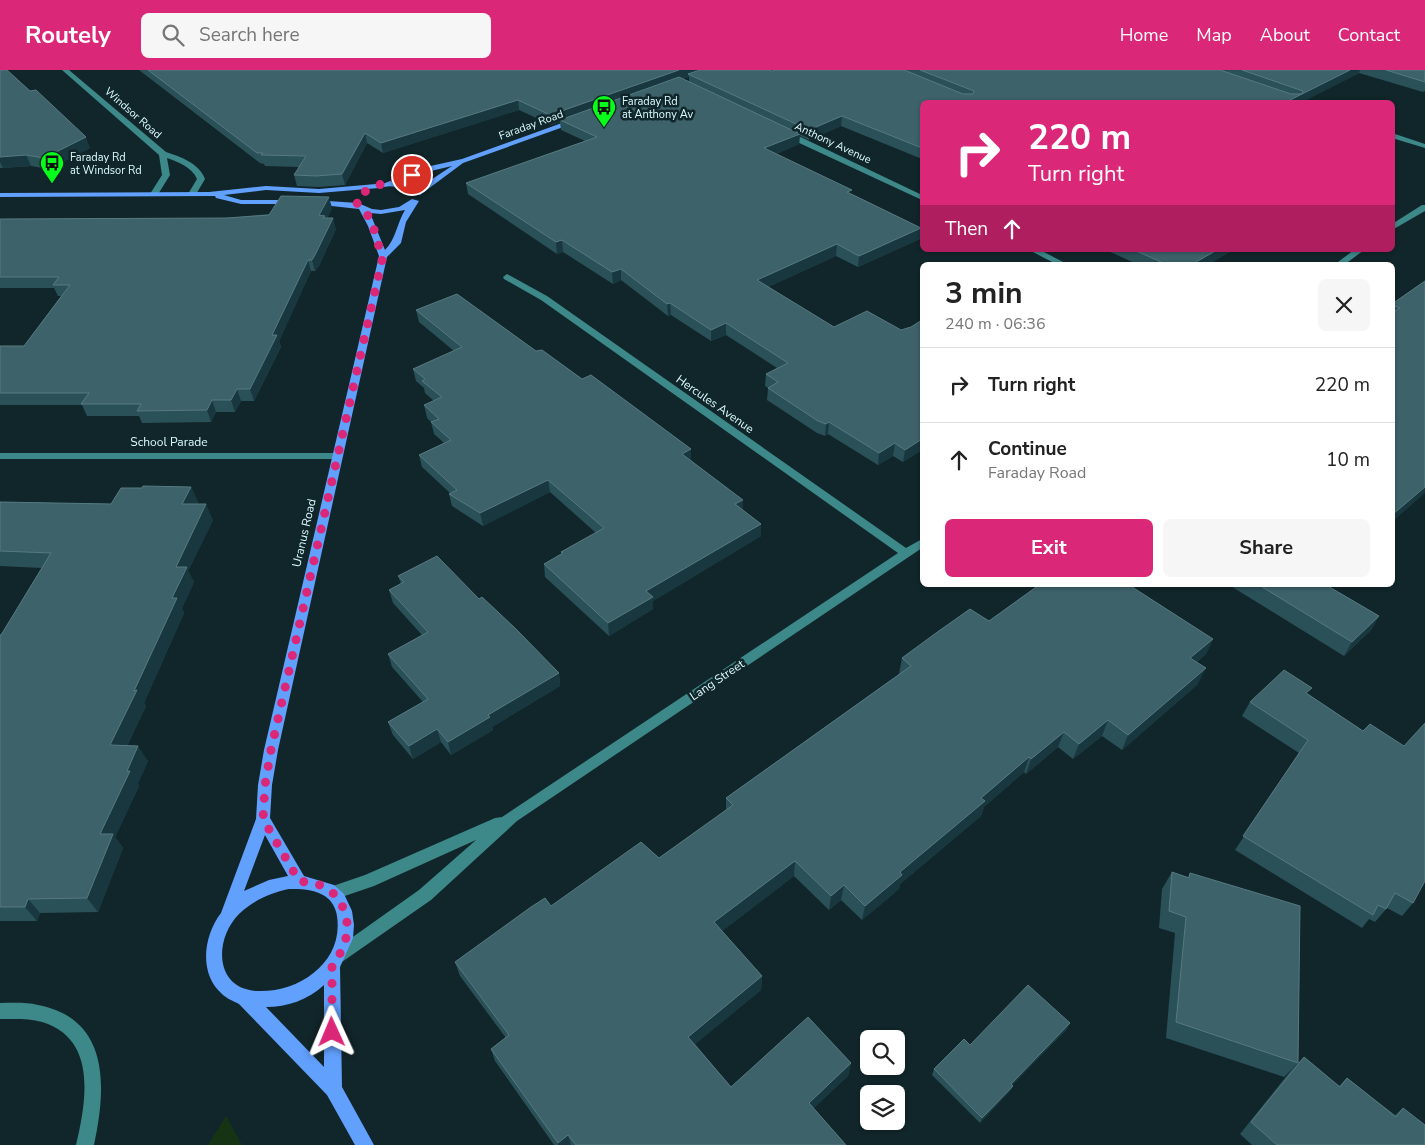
<!DOCTYPE html>
<meta charset="utf-8">
<style>
body{margin:0;font-family:"Nunito Sans",sans-serif;background:#f6f6f6;color:#222;height:100vh;display:flex;flex-direction:column;font-size:19px;white-space:nowrap}
*{box-sizing:border-box;margin:0}
p{font-size:16px;color:#767676}
.icon{flex:none;width:28px;height:28px;fill:none;stroke:currentColor;stroke-width:2;stroke-linecap:round;stroke-linejoin:round}
.map{position:relative;flex:1;overflow:hidden}
.sheet{position:absolute;left:920px;top:192px;width:475px;height:325px;display:flex;flex-direction:column;background:#fff;border-radius:8px;box-shadow:0 1px 4px #0004}
.sheet>*{flex:none}
.banner{position:absolute;left:920px;top:30px;width:475px;height:152px;border-radius:8px;box-shadow:0 1px 4px #0004;background:#db2777;color:#fff;overflow:hidden}
.controls{position:absolute;left:860px;top:960px;display:grid;gap:10px}
.controls a{display:grid;place-items:center;width:45px;height:45px;border-radius:8px;background:#fff;box-shadow:0 1px 4px #0004;font-size:25px}
.pin{position:absolute;display:grid;place-items:center;width:42px;height:42px;color:#fff;margin:-21px;border:2px solid #fff;border-radius:50%;box-shadow:0 1px 5px #0007}
.me{position:absolute;width:55px;margin:-28px;rotate:359deg;stroke-linejoin:round;filter:drop-shadow(0 0 4px #0008)}
.turn{display:flex;align-items:center;gap:18px;height:105px;padding:0 25px;font-size:22px}
.turn .icon{width:65px;height:65px;stroke-width:2.5}
.turn b{display:block;font-size:35px;line-height:42px}
.then{display:flex;align-items:center;height:48px;padding:0 25px;background:#0003;gap:10px;font-size:19px}
.round{display:grid;place-items:center;flex:none;width:52px;height:52px;border-radius:8px;background:#f6f6f6}
.summary{display:flex;align-items:center;justify-content:space-between;height:85px;padding:0 25px}
h1{font-size:30px;font-weight:700;line-height:38px}
.primary-button{display:flex;gap:10px;margin-top:auto;padding:10px 25px}
.primary-button a{flex:1;height:58px;border-radius:8px;background:#db2777;color:#fff;font-size:20px;font-weight:700;line-height:58px;text-align:center}
.primary-button a+a{background:#f6f6f6;color:#222}
ul{padding:0;list-style:none}
li{display:flex;align-items:center;gap:15px;height:75px;padding:0 25px;border-top:1px solid #e0e0e0}
li div{flex:1}
li b{display:block;font-size:19px}
li em{font-style:normal}
header{display:flex;align-items:center;gap:30px;box-sizing:border-box;height:70px;padding:0 25px;background:#db2777;color:#fff}
header strong{font-size:24px}
nav{display:flex;gap:28px;margin-inline-start:auto;font-size:18px}
.search{width:350px;height:45px;background:#f6f6f6;display:flex;align-items:center;gap:12px;box-sizing:border-box;padding:0 18px;border-radius:8px;color:#767676;font-size:19px}
.map>svg:first-child{display:block}
</style>
<header>
<strong>Routely</strong>
<div class="search"><svg class="icon" aria-label="search" viewBox="0 0 24 24"><circle cx="10" cy="10" r="6"/><path d="M15 15l6 6"/></svg>Search here</div>
<nav><a>Home</a><a>Map</a><a>About</a><a>Contact</a></nav>
</header>
<div class="map">
<svg width="1425" height="1075" viewBox="0 0 1425 1075">
<rect width="100%" height="100%" fill="#11262a"/>
<!-- green -->
<path fill="#163414" d="M226 1046 242 1075H208Z"/>
<g fill="none" stroke-linecap="round" stroke-linejoin="round">
<!-- minor -->
<g fill="#3d8889" fill-rule="evenodd">
<path d="M62 0H69L166 82C181 87 199 93 205 109L195 126 188 124 197 109C192 97 178 92 167 88L170 105 157 126H151L150 124 162 105 159 85Z"/>
<path d="M782 61H788L922 125V130L782 65Z"/>
<path d="M1392 63 1425 74V78L1392 68Z"/>
<path d="M1422 135H1425V141L1392 160V154Z"/>
<path d="M1029 180H1040L1069 195H1058Z"/>
<path d="M1354 180H1364L1344 195H1334Z"/>
<path d="M507 204 547 226 906 478 922 469V478L517 751 431 830 339 894 333 891 331 886 333 881 419 820 476 770 374 816 333 830 327 828 325 823 327 818 365 805 495 748 502 747 898 483 541 230 504 209 503 207Z"/>
<path d="M0 383H338L343 386 338 389H0Z"/>
<path d="M0 933C13 933 26 932 38 935 111 949 106 1019 94 1075H76C86 1032 98 969 42 952 29 948 14 949 0 949Z"/>
</g>
<!-- major -->
<g fill="#62a0fe" fill-rule="evenodd">
<path d="M573 49 580 51 463 93 420 125C409 126 400 113 384 117L380 115 426 97 462 89ZM452 96 417 119 412 115 398 113 431 101Z"/>
<path d="M376 114 380 116 379 118 319 123 266 120 224 125 241 130H296L297 132 293 134H241L216 128 215 126 0 127V123L209 122 266 116 319 119Z"/>
<path d="M412 129 419 131 406 152 401 173 387 187 278 680 272 715 270 748 304 806 334 815 344 824 352 841 354 855 353 868 340 897 342 1017 374 1075H355L327 1025 239 934C233 931 226 928 222 924 198 903 204 865 221 843L256 749 258 715 264 680 379 186 368 156 359 139 313 134 309 132 313 130 358 133 372 139 381 140 399 137ZM405 140C397 153 396 169 385 180L370 143 381 144ZM265 765 288 806 269 810 244 821ZM289 819C301 819 312 819 323 825 331 829 336 838 337 846 344 892 299 923 257 921 214 919 214 869 239 844 254 830 270 823 289 819ZM324 915V997L266 937C287 937 308 930 324 915Z"/>
</g>
</g>
<!-- wall -->
<g fill="#2a5058" fill-rule="evenodd">
<path d="M0 0 90 78 49 99 31 96 3 98H0Z"/>
<path d="M139 0H768L772 1 776 0H1425V21L1423 22 1359 3 1302 32H922V89L841 56 809 70 800 66 799 74 776 84 851 124 921 158 920 169 858 197 836 186 768 217 922 380 903 392 893 386 878 395 828 364 825 366 817 363 767 330 768 318 765 316 766 304 777 298 726 265 711 271 671 245 668 246 621 210 613 214 563 182 557 184 468 124 466 113 585 71 561 60 560 52 551 55 519 40 383 83 367 73 345 115 319 117 297 116 294 105 299 97 265 96 264 94 260 93ZM689 7V12L682 9Z"/>
<path d="M332 138 327 148 336 159 319 196 315 201H311L279 271 281 277 254 331H241L235 342H216L211 352 142 353 139 346H87L82 335H0V276H24L61 226H58L54 218H0V149L227 148Z"/>
<path d="M1106 180H1233L1207 195H1139Z"/>
<path d="M1425 211 1392 452V234Z"/>
<path d="M416 240 536 281 691 390 743 440 761 454V466L653 531V539L609 566 545 507 544 494 562 484 561 482 596 463 550 422 483 456 452 436 449 424 450 423 422 397 419 385 444 373 434 364 431 352 427 348 424 335 434 331 425 323 424 318 416 311 413 299 454 281 419 252Z"/>
<path d="M191 417 198 432 197 434 213 450 188 501 194 512 182 538 184 543 144 633 146 636 127 676 148 691 138 713 139 716 115 767 123 778 98 842 40 843 37 851H0V565H1L42 498 0 496V432L111 434 142 418Z"/>
<path d="M398 506 479 529 559 603 560 616 492 657 493 660 451 685 441 672 413 689 393 665 388 652 423 632 392 597 388 584 422 565 393 533 389 520 401 514Z"/>
<path d="M1037 515H1129L1213 569 1206 584 1197 592 1198 614 1122 680 1102 666 1073 689 1058 677 1026 704 1024 702 984 737 981 746 900 814 899 819 862 850 841 830 829 840 794 806 722 861 762 906 761 920 695 974 731 1017 851 993 848 1006 813 1038 846 1075H554L495 991 491 979 506 968 460 906 455 892 551 836 659 788 726 740V728L899 604 902 588 989 551 1038 516Z"/>
<path d="M1229 515H1326L1379 546 1371 560 1344 586Z"/>
<path d="M1308 624 1363 661 1404 676 1413 833 1402 846 1387 838 1375 852 1369 849 1362 858 1235 780 1299 683 1242 646 1250 632Z"/>
<path d="M1172 802 1188 807 1190 803 1298 993 1284 1007 1166 968 1175 863 1159 858 1162 819Z"/>
<path d="M1067 959 1012 1015 1013 1016 1010 1021 980 1053 932 1005 934 999 970 975Z"/>
<path d="M1304 987 1339 1016 1347 1008 1395 1045 1403 1038 1425 1075H1252L1240 1064 1292 999Z"/>
</g>
<!-- shaded-wall -->
<g fill="#18373e">
<path d="M679 0H707L688 4 689 7 563 51 560 50V52L551 55 550 45Z"/>
<path d="M1350 0H1360L1359 3 1302 32H1286Z"/>
<path d="M518 30 519 40 383 83 381 73Z"/>
<path d="M842 46 841 56 809 70V60Z"/>
<path d="M365 63 367 73 345 115 342 104Z"/>
<path d="M800 64 799 74 764 89V78Z"/>
<path d="M86 67 90 78 49 99 44 88Z"/>
<path d="M26 85 31 96 3 98 0 92V87Z"/>
<path d="M329 127 332 138 326 150 319 145Z"/>
<path d="M333 148 336 159 319 196 315 201 312 190Z"/>
<path d="M921 158 920 169 858 197 859 186Z"/>
<path d="M562 170 563 182 557 184 556 172Z"/>
<path d="M837 174 836 186 757 222V210Z"/>
<path d="M1217 180H1233L1207 195H1191Z"/>
<path d="M308 190 311 201 279 271 281 277 254 331 250 319 272 265Z"/>
<path d="M621 199V210L613 214 612 202Z"/>
<path d="M670 233 671 245 668 246 667 234Z"/>
<path d="M726 253V265L711 271V260Z"/>
<path d="M237 319 241 331 235 342 231 330Z"/>
<path d="M212 330 216 342 211 352 207 340Z"/>
<path d="M829 352 828 364 825 366 826 354Z"/>
<path d="M922 369V380L903 392 905 380Z"/>
<path d="M895 373 893 386 878 395 879 383Z"/>
<path d="M691 379V392L682 384Z"/>
<path d="M548 410 550 422 483 456 480 443Z"/>
<path d="M191 417 198 432 189 449 182 434Z"/>
<path d="M1425 417V423L1392 452V445Z"/>
<path d="M743 430V442L735 434Z"/>
<path d="M206 434 213 450 188 501 194 512 182 538 184 543 144 633 146 636 120 690 110 675 134 621 176 497Z"/>
<path d="M761 454V466L653 531V539L609 566 608 553 646 521Z"/>
<path d="M1379 546 1371 560 1344 586 1352 572Z"/>
<path d="M1213 569 1206 584 1183 604 1190 588Z"/>
<path d="M1206 598 1198 614 1122 680 1128 665Z"/>
<path d="M559 603 560 616 492 657 493 660 451 685 448 672 488 645Z"/>
<path d="M1108 650 1102 666 1073 689 1079 674Z"/>
<path d="M437 659 441 672 413 689 409 676Z"/>
<path d="M1064 662 1058 677 1026 704 1031 689Z"/>
<path d="M138 676 148 691 138 713 139 716 115 767 123 778 98 842 87 828 100 764Z"/>
<path d="M1029 687 1024 702 984 737 981 746 900 814 899 819 862 850 865 836 900 802 981 728Z"/>
<path d="M795 791 794 806 714 867V852Z"/>
<path d="M844 815 841 830 829 840 831 826Z"/>
<path d="M28 829 40 843 37 851 25 837Z"/>
<path d="M762 906 761 920 689 979 688 967Z"/>
<path d="M1070 953 1067 959 1008 1019 1011 1014Z"/>
<path d="M851 993 848 1006 807 1045 809 1033Z"/>
<path d="M1013 1016 1010 1021 980 1053 982 1048Z"/>
<path d="M568 1065 571 1075H558V1073Z"/>
</g>
<!-- building -->
<g fill="#3d626a" stroke="#567a81">
<path d="M0 0H7L30 21 36 20 86 67 44 88 26 85 0 87Z"/>
<path d="M148 0H679L550 45 518 30 381 73 365 63 342 104 316 106 294 105 306 86 261 85 263 83H257Z"/>
<path d="M700 0H768L772 1 776 0H904L963 24H973L974 21 920 0H1220L1291 24H1302L1303 21 1242 0H1350L1286 32H922V78L842 46 809 60 688 4Z"/>
<path d="M1386 0H1425V12Z"/>
<path d="M679 7 800 64 764 78 852 120 847 122 921 158 859 186 837 174 757 210 834 257 867 241 901 260 911 257 922 250V369L905 380 895 373 879 383 829 352 826 354 818 351 768 318 778 312 766 304 788 293 726 253 711 260 670 233 667 234 621 199 612 202 562 170 556 172 466 113 597 67 560 50Z"/>
<path d="M281 126 329 127 319 145 325 146 323 148H333L315 185 312 190H308L272 265H277L250 319H237L231 330H212L207 340 137 341 141 334H81L89 323H0V276H24L70 215H53L59 207H0V149L227 148 269 145Z"/>
<path d="M1134 180H1217L1191 195H1168Z"/>
<path d="M1425 211V417L1392 445V243L1400 238 1392 235V234Z"/>
<path d="M457 224 536 281 542 280 582 309 591 305 691 379 682 384 743 430 735 434 761 454 646 521 653 527 608 553 544 494 563 483 561 482 604 458 548 410 480 443 449 424 457 420 419 385 451 370 431 352 439 349 424 335 442 327 422 311 425 309 413 299 462 277 416 240Z"/>
<path d="M143 416 191 417 182 434H206L176 497H187L172 528H177L134 621 137 620 110 675 138 676 127 701H130L100 764H113L87 828 28 829 25 837H0V565H1L51 483 0 481V432L111 434 121 418H142Z"/>
<path d="M437 486 479 529 482 527 516 559 559 603 488 645 490 647 448 672 437 659 409 676 388 652 428 629 388 584 428 562 389 520 404 512 398 506Z"/>
<path d="M1039 515H1129L1213 569 1190 588 1206 598 1128 665 1108 650 1079 674 1064 662 1031 689 1029 687 981 728 985 731 900 802 902 805 865 836 844 815 831 826 795 791 714 852 762 906 688 967 731 1017 808 947 851 993 809 1033 846 1075H576L568 1065 558 1073 491 979 509 965 455 892 531 837 545 828 551 836 641 772 659 788 733 735 726 728 911 596 902 588 936 563 970 539 989 551Z"/>
<path d="M1259 515H1326L1379 546 1352 572Z"/>
<path d="M1284 600 1312 618 1306 623 1363 661 1370 654 1404 676 1425 653V811L1413 833 1395 823 1386 839 1378 835 1373 845 1243 766 1308 670 1250 632Z"/>
<path d="M1172 802 1189 808 1190 803 1300 836 1298 993 1176 952 1186 847 1169 841Z"/>
<path d="M1028 915 1070 953 1011 1014 1013 1016 982 1048 934 999 964 969 970 975Z"/>
<path d="M1304 987 1340 1017 1347 1008 1396 1047 1403 1038 1425 1055V1075H1277L1251 1052Z"/>
</g>
<g fill="none" stroke-linecap="round" stroke-linejoin="round">
<!-- route -->
<path stroke="#db2777" stroke-width="9" stroke-dasharray="0 16.2" d="M332 962V896L339 886 346 868 347 851 342 835 333 823 318 814 299 811 263 749 265 715 271 680 383 186 376 169 372 150 358 135 356 131C363 116 397 110 412 105"/>
</g>
<!-- icons -->
<defs>
<g id="bus-pin" transform="scale(1.25)"><path d="M0 17L-7.5 6A9.5 9.5 0 1 1 7.5 6Z" fill="#08fd1b" stroke="#11262a"/><path d="M-5-6H5V4H4V6H2V4H-2V6H-4V4H-5ZM-3.5-4V0h7V-4ZM-3.5 1.2v1.5H-2V1.2ZM2 1.2v1.5H3.5V1.2Z" fill="#111"/></g>
</defs>
<g fill-rule="evenodd">
<use href="#bus-pin" x="604" y="37"/>
<use href="#bus-pin" x="52" y="93"/>
</g>
<g text-anchor="middle" dominant-baseline="central" stroke-width="5" stroke-linejoin="round" paint-order="stroke">
<!-- far-poi labels -->
<g font-size="11" fill="#dafbff" stroke="#11262a" text-anchor="start">
<text x="622" y="31">Faraday Rd<tspan x="622" dy="13">at Anthony Av</tspan></text>
<text x="70" y="87">Faraday Rd<tspan x="70" dy="13">at Windsor Rd</tspan></text>
</g>
<!-- far-street labels -->
<g font-size="11" fill="#dafbff" stroke="#11262a">
<text transform="translate(133 43) rotate(41)">Windsor Road</text>
<text transform="translate(531 55) rotate(-20)">Faraday Road</text>
<text transform="translate(833 73) rotate(25)">Anthony Avenue</text>
</g>
<!-- street labels -->
<g font-size="12" fill="#dafbff" stroke="#11262a">
<text transform="translate(715 334) rotate(35)">Hercules Avenue</text>
<text x="169" y="372">School Parade</text>
<text transform="translate(304 463) rotate(-77)">Uranus Road</text>
<text transform="translate(717 610) rotate(-34)">Lang Street</text>
</g>
</g>
</svg>
<div class="controls">
<a><svg class="icon" aria-label="search" viewBox="0 0 24 24"><circle cx="10" cy="10" r="6"/><path d="M15 15l6 6"/></svg></a>
<a><svg class="icon" aria-label="layers" viewBox="0 0 24 24"><path d="M12 4l9 5-9 5-9-5zM3 14l9 5 9-5"/></svg></a>
</div>
<div class="pin" style="left:412px;top:105px;background:#d93025"><svg class="icon" aria-label="arrive" viewBox="0 0 24 24"><path d="M6 21V4h12l-3 4 3 4H6"/></svg></div>
<svg class="me" style="left:332px;top:962px" viewBox="-20 -20 40 40"><path d="M0-17L14 15 0 8-14 15z" fill="#db2777" stroke="#fff" stroke-width="4"/></svg>
<div class="banner">
<div class="turn"><svg class="icon" aria-label="right" viewBox="0 0 24 24"><path d="M7 20v-9h11M14 6l5 5-5 5"/></svg><div><b>220 m</b>Turn right</div></div>
<div class="then">Then<svg class="icon" aria-label="ahead" viewBox="0 0 24 24"><path d="M12 20V5M6 11l6-6 6 6"/></svg></div>
</div>
<section class="sheet">
<div class="summary"><div><h1>3 min</h1><p>240 m · 06:36</p></div><a class="round"><svg class="icon" aria-label="close" viewBox="0 0 24 24"><path d="M6 6l12 12M18 6L6 18"/></svg></a></div>
<ul>
<li><svg class="icon" aria-label="right" viewBox="0 0 24 24"><path d="M7 20v-9h11M14 6l5 5-5 5"/></svg><div><b>Turn right</b></div><em>220 m</em></li>
<li><svg class="icon" aria-label="ahead" viewBox="0 0 24 24"><path d="M12 20V5M6 11l6-6 6 6"/></svg><div><b>Continue</b><p>Faraday Road</p></div><em>10 m</em></li>
</ul>
<div class="primary-button"><a>Exit</a><a>Share</a></div>
</section>
</div>
